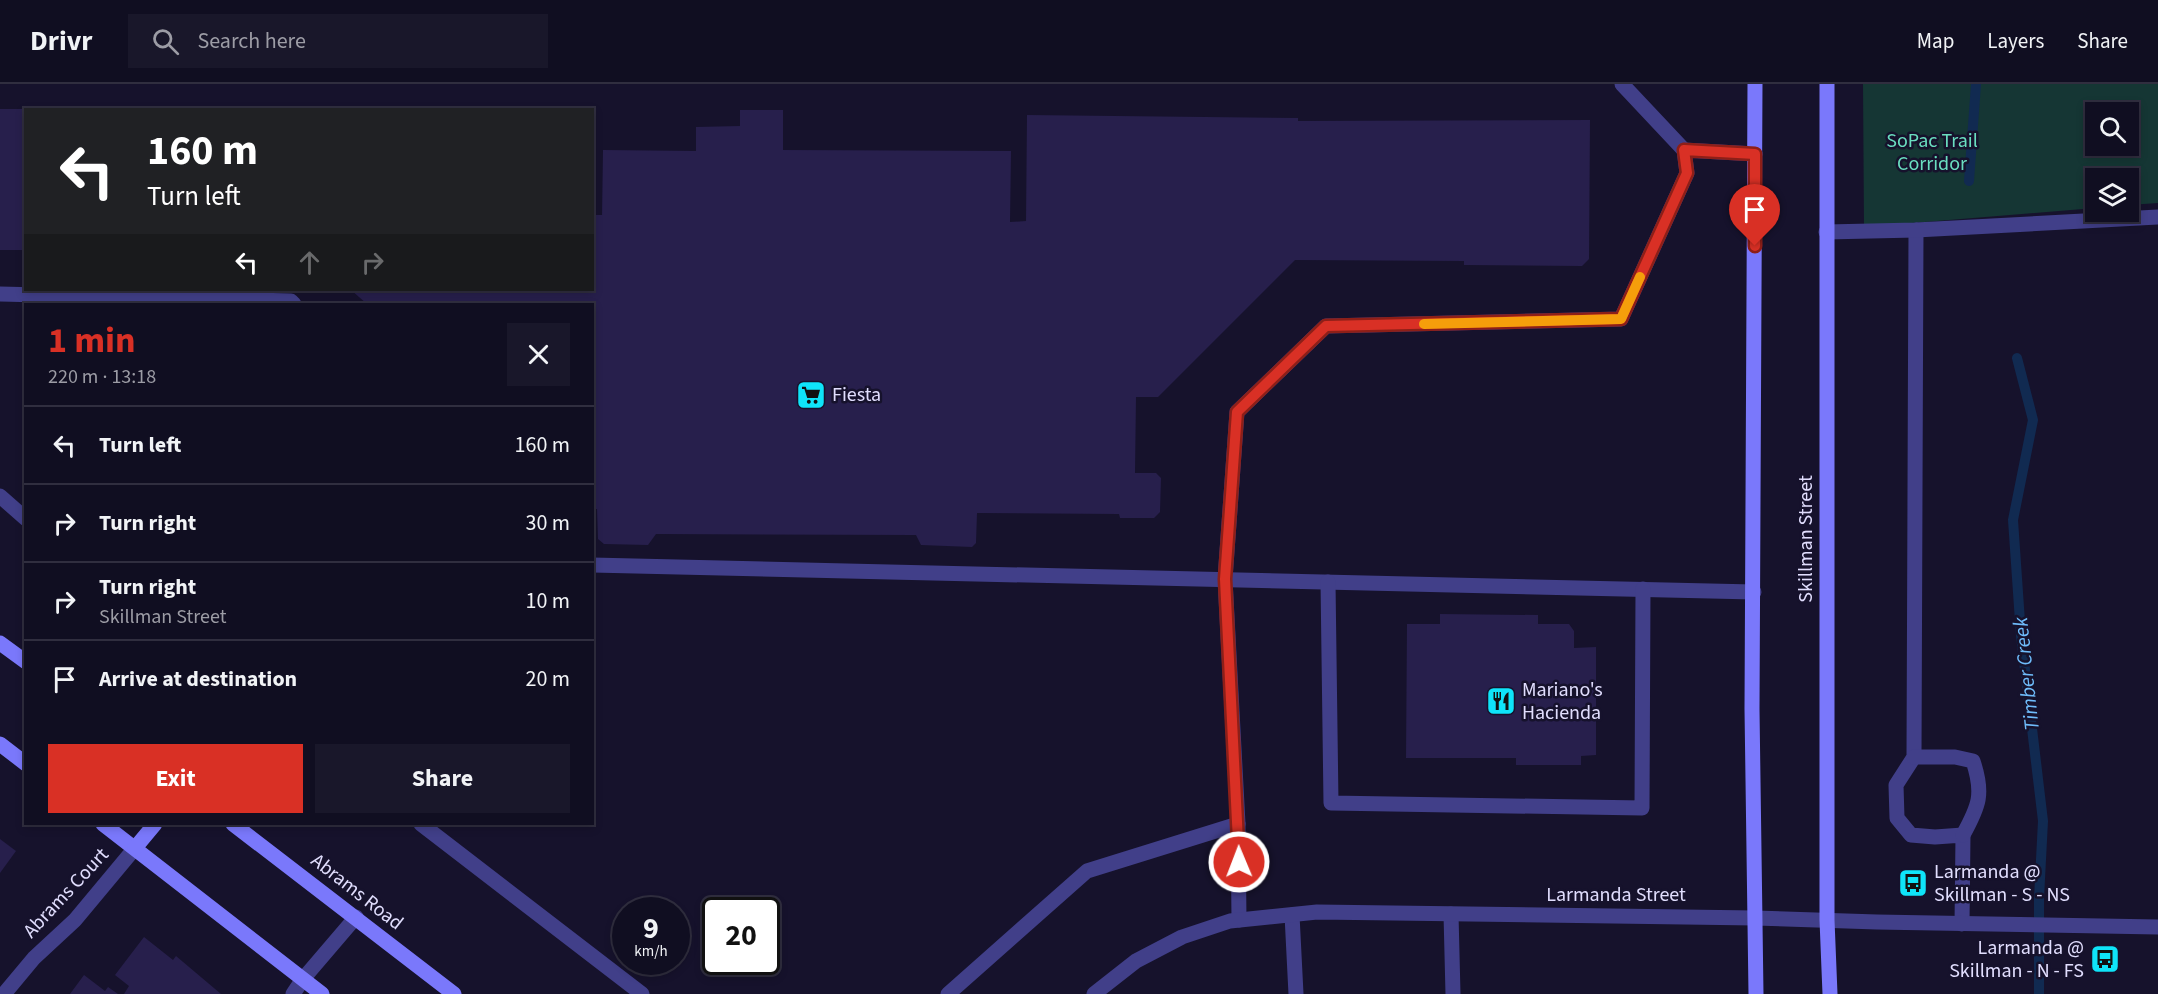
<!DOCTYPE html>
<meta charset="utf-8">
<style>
body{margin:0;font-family:"Source Sans 3",sans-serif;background:#19172a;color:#f1f3f6;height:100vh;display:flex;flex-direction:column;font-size:22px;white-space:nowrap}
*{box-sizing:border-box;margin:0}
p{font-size:20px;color:#9c9ca5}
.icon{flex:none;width:33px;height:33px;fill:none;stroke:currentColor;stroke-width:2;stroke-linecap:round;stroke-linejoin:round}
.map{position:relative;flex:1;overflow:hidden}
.details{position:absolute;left:24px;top:219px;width:570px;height:522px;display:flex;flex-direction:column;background:#100e21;border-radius:0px;box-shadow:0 3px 9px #0003,0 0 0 2px #302e3f}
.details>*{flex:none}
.hud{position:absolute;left:24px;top:24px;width:570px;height:183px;border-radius:0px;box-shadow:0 3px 9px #0003,0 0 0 2px #302e3f;background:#202124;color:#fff;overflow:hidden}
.fabs{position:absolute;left:2085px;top:18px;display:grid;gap:12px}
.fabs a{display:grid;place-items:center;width:54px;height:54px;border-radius:0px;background:#100e21;box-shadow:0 3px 9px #0003,0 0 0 2px #302e3f;font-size:30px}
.speed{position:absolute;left:612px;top:813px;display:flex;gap:12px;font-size:30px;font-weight:700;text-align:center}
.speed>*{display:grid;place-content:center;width:78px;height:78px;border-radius:50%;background:#100e21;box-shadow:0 3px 9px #0003,0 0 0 2px #302e3f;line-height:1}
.speed small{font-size:15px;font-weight:400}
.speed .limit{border:3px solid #111;border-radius:9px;background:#fff;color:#111}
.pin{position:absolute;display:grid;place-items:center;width:51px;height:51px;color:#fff;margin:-62px -26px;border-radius:50% 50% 50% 0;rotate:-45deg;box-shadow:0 0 6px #0007}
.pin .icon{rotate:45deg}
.me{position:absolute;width:66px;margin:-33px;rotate:359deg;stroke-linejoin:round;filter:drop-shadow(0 0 4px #0008)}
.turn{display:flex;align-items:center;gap:21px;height:126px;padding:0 24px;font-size:27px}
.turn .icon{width:78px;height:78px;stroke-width:2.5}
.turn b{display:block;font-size:42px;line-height:51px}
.lanes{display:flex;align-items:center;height:57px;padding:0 24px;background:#0003;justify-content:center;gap:30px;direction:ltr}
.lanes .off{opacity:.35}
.round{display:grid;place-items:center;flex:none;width:63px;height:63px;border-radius:0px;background:#19172a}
.overview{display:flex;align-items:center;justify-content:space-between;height:102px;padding:0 24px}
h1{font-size:36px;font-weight:700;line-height:45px;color:#d93025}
.cta{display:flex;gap:12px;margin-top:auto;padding:12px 24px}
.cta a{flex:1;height:69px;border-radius:0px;background:#d93025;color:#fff;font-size:24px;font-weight:700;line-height:69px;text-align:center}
.cta a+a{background:#19172a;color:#f1f3f6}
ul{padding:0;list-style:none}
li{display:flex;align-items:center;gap:18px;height:78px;padding:0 24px;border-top:2px solid #302e3f}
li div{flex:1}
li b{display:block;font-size:22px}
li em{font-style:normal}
header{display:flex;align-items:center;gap:36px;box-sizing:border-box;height:84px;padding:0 30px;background:#100e21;border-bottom:2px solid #302e3f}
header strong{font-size:28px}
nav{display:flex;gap:33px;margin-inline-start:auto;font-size:21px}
.search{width:420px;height:54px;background:#19172a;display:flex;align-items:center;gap:15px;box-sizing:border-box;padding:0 21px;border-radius:0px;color:#9c9ca5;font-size:22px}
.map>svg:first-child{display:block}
</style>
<header>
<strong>Drivr</strong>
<div class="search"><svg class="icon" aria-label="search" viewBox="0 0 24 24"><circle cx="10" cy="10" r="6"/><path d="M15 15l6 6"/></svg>Search here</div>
<nav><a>Map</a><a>Layers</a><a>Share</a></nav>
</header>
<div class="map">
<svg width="2158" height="910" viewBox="0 0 2158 910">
<rect width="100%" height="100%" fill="#16122c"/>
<!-- green -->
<path fill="#153634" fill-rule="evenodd" d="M1863 0H2158V119L2129 121 2128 94H2096L2095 124 1864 143ZM2096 28H2128V62H2096Z"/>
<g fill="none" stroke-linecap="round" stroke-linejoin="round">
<!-- stream -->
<g stroke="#112a51" stroke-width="10">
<path d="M1969 97 1976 0"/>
<path d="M2017 274 2033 336 2013 436 2021 552 2043 737 2039 814V910"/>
</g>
</g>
<!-- building -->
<g fill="#271f4c">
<rect x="0" y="25" width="26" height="141"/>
<path d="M740 26H783V66L1011 67 1010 138 1026 137 1027 31 1298 34V37L1590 36 1589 175 1582 182 1464 181V177L1295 176 1158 313H1136L1135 389H1156L1161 394 1160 428 1154 434H1120L1119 430 977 429 976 459 972 463 921 461 916 451 656 450 648 461 604 460 598 455 597 425H592V220H367L351 206H592V131H602L603 66 696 67V43L740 42Z"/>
<path d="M1440 530 1538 531V540H1569L1574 547V564L1596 563V671L1581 672V681H1516V674H1406L1407 540H1440Z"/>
<path d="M0 755 16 767 0 789Z"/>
<path d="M144 853 173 876 176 872 221 910H124L129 902 115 891Z"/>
<path d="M84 891 105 907 108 903 118 910H70Z"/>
</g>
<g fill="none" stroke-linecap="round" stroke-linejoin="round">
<!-- service -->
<g stroke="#413f89" stroke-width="15">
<path d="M1684 66 1755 70"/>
<path d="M1916 146 1914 673 1896 701 1897 734 1911 751 1935 753 1963 751 1962 840"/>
<path d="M1826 148 1916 146 2158 133"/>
<path d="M0 210 291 217 294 220"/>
<path d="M0 412 26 435"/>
<path d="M592 481 1754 508"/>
<path d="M1328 498 1331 719 1642 724 1643 505"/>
<path d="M1914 673H1955L1973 677C1984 710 1979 722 1963 751"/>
<path d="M421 740 642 910"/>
<path d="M1238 740 1225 495 1237 328 1326 242 1621 235 1687 89 1684 66 1622 0"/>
<path d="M1451 830 1453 910"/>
<path d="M1292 831 1296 910"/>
<path d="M293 910 303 895 356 833"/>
<path d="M948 910 1087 787 1238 740 1239 836"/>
</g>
<!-- minor -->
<path stroke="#413f89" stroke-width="15" d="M4 910 34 874 75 836 135 764"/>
<!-- tertiary -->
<path stroke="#413f89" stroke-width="15" d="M1094 910 1136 877 1182 853 1230 837 1317 828 1755 834 1877 838 2158 843"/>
<!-- secondary -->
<g stroke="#7a78fb" stroke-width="15">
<path d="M1755 0 1752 625 1756 910"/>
<path d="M1827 0V836L1830 910"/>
<path d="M0 559 26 578"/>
<path d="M0 660 26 680"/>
<path d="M103 740 322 910"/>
<path d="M233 740 454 910"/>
<path d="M135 764 155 740"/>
</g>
</g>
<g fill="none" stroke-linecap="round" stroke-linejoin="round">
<!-- route casing -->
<g stroke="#8d1f18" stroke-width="15">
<path id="route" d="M1239 778 1225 495 1237 328 1326 242 1621 235 1687 89 1684 66 1755 70V162"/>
</g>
<!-- route -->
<use href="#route" stroke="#d93025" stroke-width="10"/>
<!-- slow -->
<path stroke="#f59e0b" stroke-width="10" d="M1424 240 1621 235 1640 193"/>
</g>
<!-- icons -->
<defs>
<g id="supermarket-square" transform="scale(1.5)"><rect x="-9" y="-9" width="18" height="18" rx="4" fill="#0fe4f9" stroke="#16122c"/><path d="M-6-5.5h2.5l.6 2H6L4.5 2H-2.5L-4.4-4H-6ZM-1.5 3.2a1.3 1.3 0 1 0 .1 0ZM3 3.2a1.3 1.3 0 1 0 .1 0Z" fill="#111"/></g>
<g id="restaurant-square" transform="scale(1.5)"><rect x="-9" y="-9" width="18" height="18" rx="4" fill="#0fe4f9" stroke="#16122c"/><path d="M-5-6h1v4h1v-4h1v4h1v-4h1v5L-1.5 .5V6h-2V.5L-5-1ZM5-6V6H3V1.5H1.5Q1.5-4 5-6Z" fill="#111"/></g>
<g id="bus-square" transform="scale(1.5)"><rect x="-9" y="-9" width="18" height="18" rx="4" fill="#0fe4f9" stroke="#16122c"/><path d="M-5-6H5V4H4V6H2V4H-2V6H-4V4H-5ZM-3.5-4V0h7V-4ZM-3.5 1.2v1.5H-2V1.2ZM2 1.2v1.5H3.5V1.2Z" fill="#111"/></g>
</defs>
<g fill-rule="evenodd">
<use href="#supermarket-square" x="811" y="311"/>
<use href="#restaurant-square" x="1501" y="617"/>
<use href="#bus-square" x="1913" y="799"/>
<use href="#bus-square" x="2105" y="875"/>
</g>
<g text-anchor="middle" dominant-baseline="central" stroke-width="5" stroke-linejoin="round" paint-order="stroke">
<!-- park labels -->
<g font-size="20" fill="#6adec0" stroke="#16122c">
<text x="1932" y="57">SoPac Trail<tspan x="1932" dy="23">Corridor</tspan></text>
</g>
<!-- poi labels -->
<g font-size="20" fill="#e1defe" stroke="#16122c" text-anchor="start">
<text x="832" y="311">Fiesta</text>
<text x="1522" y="606">Mariano's<tspan x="1522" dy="23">Hacienda</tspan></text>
<text x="1934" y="788">Larmanda @<tspan x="1934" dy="23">Skillman - S - NS</tspan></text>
<text x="2084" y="864" text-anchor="end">Larmanda @<tspan x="2084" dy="23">Skillman - N - FS</tspan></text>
</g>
<!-- street labels -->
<g font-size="20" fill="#e1defe" stroke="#16122c">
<text transform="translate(1806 455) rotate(-90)">Skillman Street</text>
<text transform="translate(357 808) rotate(38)">Abrams Road</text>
<text transform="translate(66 809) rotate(-47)">Abrams Court</text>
<text x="1616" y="811">Larmanda Street</text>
</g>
<!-- water labels -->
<g font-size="21" font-style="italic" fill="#6fbcfb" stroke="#16122c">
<text transform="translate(2026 590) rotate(-96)">Timber Creek</text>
</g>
</g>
</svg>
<div class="fabs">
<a><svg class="icon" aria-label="search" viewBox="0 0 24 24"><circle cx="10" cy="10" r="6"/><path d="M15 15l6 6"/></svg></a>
<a><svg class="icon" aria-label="layers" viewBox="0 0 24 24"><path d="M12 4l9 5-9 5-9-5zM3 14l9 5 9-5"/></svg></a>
</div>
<div class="speed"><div>9<small>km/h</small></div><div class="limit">20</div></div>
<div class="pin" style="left:1755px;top:162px;background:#d93025"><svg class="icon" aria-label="arrive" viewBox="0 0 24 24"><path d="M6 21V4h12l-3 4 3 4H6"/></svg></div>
<svg class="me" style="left:1239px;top:778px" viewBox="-20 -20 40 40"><circle r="17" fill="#d93025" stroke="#fff" stroke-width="3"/><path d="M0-11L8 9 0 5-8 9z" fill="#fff"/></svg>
<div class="hud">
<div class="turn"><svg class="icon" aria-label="left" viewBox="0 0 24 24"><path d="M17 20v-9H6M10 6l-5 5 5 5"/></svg><div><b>160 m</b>Turn left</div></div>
<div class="lanes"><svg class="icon" aria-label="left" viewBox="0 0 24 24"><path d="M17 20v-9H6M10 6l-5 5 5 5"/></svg><svg class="icon off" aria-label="ahead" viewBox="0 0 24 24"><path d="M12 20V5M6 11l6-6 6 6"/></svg><svg class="icon off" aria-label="right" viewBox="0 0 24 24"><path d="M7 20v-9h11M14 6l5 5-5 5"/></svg></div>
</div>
<section class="details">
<div class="overview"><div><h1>1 min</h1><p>220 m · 13:18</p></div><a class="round"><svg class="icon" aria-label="close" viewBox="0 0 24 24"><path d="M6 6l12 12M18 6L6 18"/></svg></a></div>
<ul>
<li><svg class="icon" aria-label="left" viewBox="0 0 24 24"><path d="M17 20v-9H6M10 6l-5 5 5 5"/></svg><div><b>Turn left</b></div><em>160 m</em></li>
<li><svg class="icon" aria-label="right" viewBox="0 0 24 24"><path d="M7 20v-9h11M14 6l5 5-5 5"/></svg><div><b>Turn right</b></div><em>30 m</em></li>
<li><svg class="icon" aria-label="right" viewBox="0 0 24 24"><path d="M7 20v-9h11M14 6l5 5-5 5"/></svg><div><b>Turn right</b><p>Skillman Street</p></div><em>10 m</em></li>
<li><svg class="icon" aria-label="arrive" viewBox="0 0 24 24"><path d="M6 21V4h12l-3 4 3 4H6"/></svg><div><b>Arrive at destination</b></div><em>20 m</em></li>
</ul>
<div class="cta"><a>Exit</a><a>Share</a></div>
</section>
</div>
